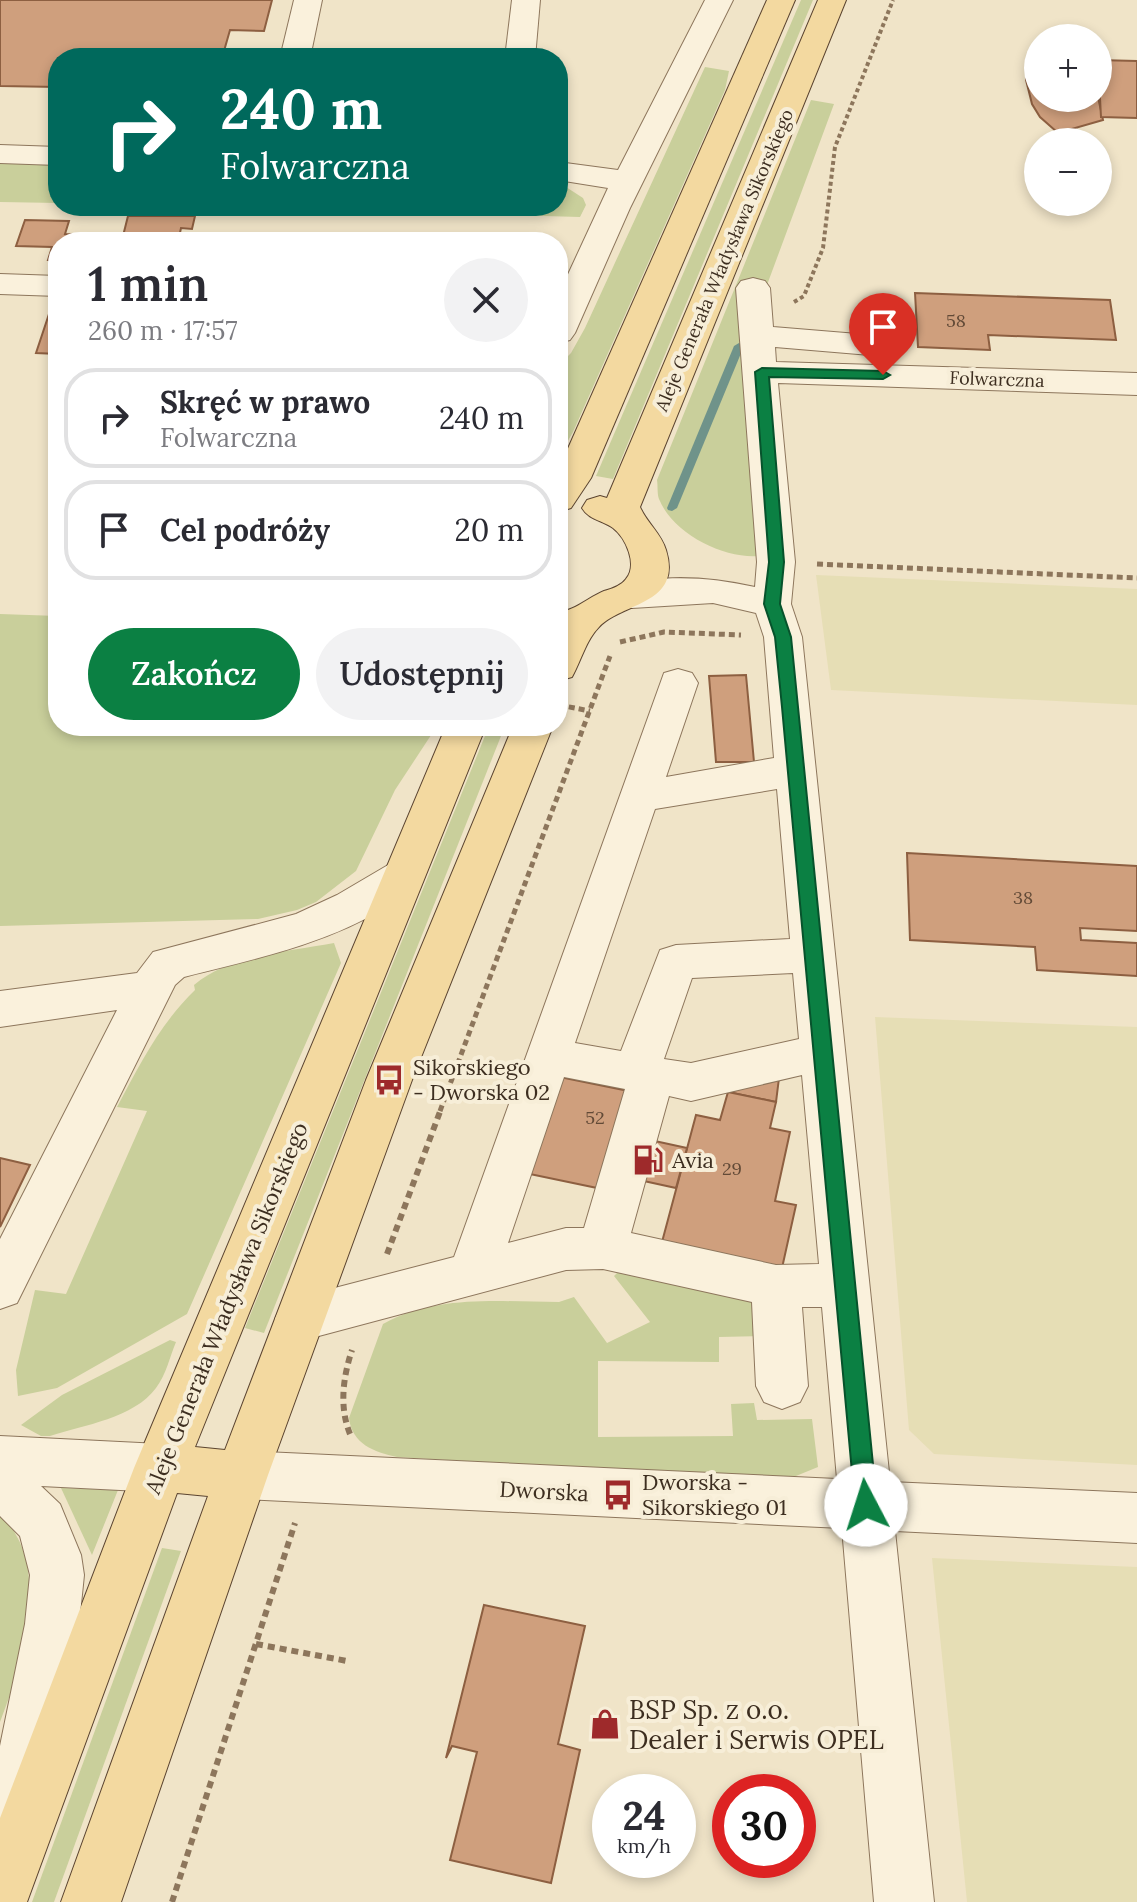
<!DOCTYPE html>
<html lang="pl">
<meta charset="utf-8">
<style>
body{margin:0;font-family:Lora,serif;background:#f2f2f3;color:#2b2b33;height:100vh;display:flex;flex-direction:column;font-size:30px;white-space:nowrap}
*{box-sizing:border-box;margin:0}
p{font-size:26px;color:#7c7c81}
.icon{flex:none;width:44px;height:44px;fill:none;stroke:currentColor;stroke-width:2;stroke-linecap:round;stroke-linejoin:round}
.map{position:relative;flex:1;overflow:hidden}
.panel{position:absolute;left:48px;top:232px;width:520px;height:504px;display:flex;flex-direction:column;background:#fff;border-radius:32px;box-shadow:0 4px 12px #0003}
.panel>*{flex:none}
.guide{position:absolute;left:48px;top:48px;width:520px;height:168px;border-radius:32px;box-shadow:0 4px 12px #0003;background:#00695c;color:#fff;overflow:hidden}
.fabs{position:absolute;left:1024px;top:24px;display:grid;gap:16px}
.fabs a{display:grid;place-items:center;width:88px;height:88px;border-radius:50%;background:#fff;box-shadow:0 4px 12px #0003;font-size:40px}
.speed{position:absolute;left:592px;top:1774px;display:flex;gap:16px;font-size:40px;font-weight:700;text-align:center}
.speed>*{display:grid;place-content:center;width:104px;height:104px;border-radius:50%;background:#fff;box-shadow:0 4px 12px #0003;line-height:1}
.speed small{font-size:20px;font-weight:400}
.speed .limit{border:12px solid #d22;background:#fff;color:#111}
.pin{position:absolute;display:grid;place-items:center;width:68px;height:68px;color:#fff;margin:-82px -34px;border-radius:50% 50% 50% 0;rotate:-45deg;box-shadow:0 0 8px #0007}
.pin .icon{rotate:45deg}
.me{position:absolute;width:88px;margin:-44px;rotate:355deg;stroke-linejoin:round;filter:drop-shadow(0 0 6px #0008)}
.turn{display:flex;align-items:center;gap:28px;height:168px;padding:0 40px;font-size:36px}
.turn .icon{width:104px;height:104px;stroke-width:2.5}
.turn b{display:block;font-size:56px;line-height:68px}
.round{display:grid;place-items:center;flex:none;width:84px;height:84px;border-radius:42px;background:#f2f2f3}
.summary{display:flex;align-items:center;justify-content:space-between;height:136px;padding:0 40px}
h1{font-size:48px;font-weight:600;line-height:60px}
.cta{display:flex;gap:16px;margin-top:auto;padding:16px 40px}
.cta a{flex:1;height:92px;border-radius:48px;background:#0b8043;color:#fff;font-size:32px;font-weight:600;line-height:92px;text-align:center}
.cta a+a{background:#f2f2f3;color:#2b2b33}
ul{padding:0;list-style:none}
li{display:flex;align-items:center;gap:24px;height:100px;margin:0 16px 12px;padding:0 24px;border:4px solid #e1e1e2;border-radius:32px}
li div{flex:1}
li b{display:block;font-size:30px}
li em{font-style:normal}
.map>svg:first-child{display:block}
</style>
<div class="map">
<svg width="1137" height="1902" viewBox="0 0 1137 1902">
<rect width="100%" height="100%" fill="#f0e4c8"/>
<!-- farmland -->
<g fill="#e6deb5">
<path d="M816 575 1137 589V705L831 690Z"/>
<path d="M875 1017 1137 1027V1465L934 1454 909 1430Z"/>
<path d="M932 1558 1137 1567V1902H967Z"/>
</g>
<!-- green -->
<g fill="#c9cf9b">
<path d="M801 0H813L613 479 596 476Z"/>
<path d="M705 67 729 71 725 90 573 432 558 458V366L571 353 585 328Z"/>
<path d="M811 100 834 104 767 285 759 556C724 559 673 534 659 499 657 494 658 486 657 480Z"/>
<path d="M0 163 58 165V203L0 202Z"/>
<path d="M558 179 569 182 566 187 583 198 586 205 580 217 173 206H558Z"/>
<path d="M0 614 58 616V726H437L395 790 356 871 316 902 297 910 258 919 0 926Z"/>
<path d="M489 726H505L264 1333 245 1328Z"/>
<path d="M334 943 341 963 187 1314 57 1388 18 1396 16 1370 35 1290 66 1294 147 1111 117 1107C140 1064 160 1024 195 990L194 985C231 954 287 952 334 943Z"/>
<path d="M622 1268 763 1291 770 1336 719 1337V1362L598 1361V1437L733 1436 731 1404 754 1403 757 1420 812 1419 818 1467 796 1476 728 1477 397 1457C374 1452 352 1444 349 1418L383 1324C438 1294 499 1302 559 1302L574 1297 607 1343 650 1322 614 1276Z"/>
<path d="M170 1340 176 1342C170 1356 166 1375 156 1388 134 1418 84 1425 50 1436H41L21 1425 62 1395Z"/>
<path d="M61 1488 118 1490 92 1555Z"/>
<path d="M0 1516C5 1522 13 1528 16 1535 46 1585 20 1672 0 1722Z"/>
<path d="M162 1548 181 1551 54 1902H32Z"/>
</g>
<g fill="none" stroke-linecap="round" stroke-linejoin="round">
<!-- stream -->
<path fill="#6f938a" fill-rule="evenodd" d="M739 343 744 346 677 508 672 511 668 510 667 508 734 346Z"/>
</g>
<!-- building -->
<g fill="#cf9f7d" stroke="#8d5f41" stroke-width="2">
<path d="M0 0H272L264 31 230 30 222 58H58V87L0 86Z"/>
<path d="M1038 50V98L1098 97 1103 120 1058 133 1040 117 1032 104 1026 80 1028 67Z"/>
<path d="M1098 60 1137 61V118L1101 117Z"/>
<path d="M128 216H195L192 229 181 228 178 242H116L117 236H123Z"/>
<path d="M25 220 69 221 65 234 81 235 78 242H58V260H48L52 247 16 246Z"/>
<path d="M915 293 1110 300 1116 340 988 335 990 350 918 347Z"/>
<path d="M49 314H58V354L36 353Z"/>
<path d="M746 675 754 762H716L709 676Z"/>
<path d="M907 853 1137 866V931L1080 928 1081 940 1137 943V976L1037 970 1035 947 910 940Z"/>
<path d="M555 1076 653 1096 626 1194 525 1173Z"/>
<path d="M779 1078 776 1102 728 1092Z"/>
<path d="M728 1092 776 1102 770 1128 790 1132 775 1201 796 1205 782 1268 662 1242 696 1115 720 1120Z"/>
<path d="M641 1138 687 1148 676 1188 630 1178Z"/>
<path d="M0 1158 30 1165 0 1227Z"/>
<path d="M484 1605 585 1626 558 1744 580 1750 551 1883 450 1860 477 1752 452 1746 446 1758Z"/>
</g>
<g fill="none" stroke-linecap="round" stroke-linejoin="round">
<!-- minor casing -->
<g stroke="#8d765c" stroke-width="2">
<g id="minor">
<path d="M294 0H322L310 58H280Z"/>
<path d="M512 0H540L535 58H505Z"/>
<path d="M705 0H733L630 208 575 333 570 340 558 343V296L608 188 558 180V162L618 170Z"/>
<path d="M0 145 58 147V165L0 163Z"/>
<path d="M0 274 58 276V296L0 294Z"/>
<path d="M753 278 765 281 770 288 773 327 882 336 894 339 899 346 894 353 882 356 775 347 776 362 1137 373V395L778 383 795 562 791 604 802 637 890 1482 1137 1493V1543L895 1531 934 1902H874L842 1528 242 1499 223 1492 216 1475 223 1458 242 1451 837 1479 822 1307H802L808 1386 800 1402 782 1409 764 1402 756 1386 752 1302 603 1269 566 1270 300 1341 282 1334 275 1319 282 1304 300 1297 454 1257 664 673 678 669 692 673 698 683 666 777 774 758 764 637 756 613 713 603 632 608 618 604 613 595 618 586C662 574 711 577 755 587L757 562 736 288 741 281ZM777 789 790 939 676 945 660 950 621 1051 575 1043 655 809ZM793 973 799 1039 691 1063 664 1059 692 978ZM802 1075 819 1264 776 1265 631 1233 669 1096 691 1101ZM564 1077 625 1089 584 1228H566L508 1243Z"/>
<path d="M403 860 418 865 424 876C416 891 402 898 387 907 324 945 254 959 184 977L175 985 17 1303 0 1309V1239L117 1010 0 1027V991L137 973 153 952 296 914 337 895 388 865Z"/>
<path d="M0 1436 160 1444 179 1451 186 1468 179 1485 160 1492 41 1486 60 1504 81 1555 84 1575 79 1624 25 1902H0V1746L25 1624 30 1575 20 1536 0 1516Z"/>
</g>
</g>
<!-- major casing -->
<g stroke="#5b4430" stroke-width="2">
<g id="major">
<path d="M767 0H795L591 478 571 508 558 512V471Z"/>
<path d="M818 0H846L640 507C647 523 661 533 666 550 683 605 622 602 599 627 586 640 581 661 572 677L558 681V612C573 612 589 597 604 591 611 589 621 586 626 579 638 565 626 538 613 528 602 520 589 520 582 508L587 500 600 496 607 498Z"/>
<path d="M446 726H486L195 1447 225 1450 366 1080 513 726H553L412 1080 268 1475 121 1902H61L208 1496 177 1493 27 1902H0V1818L134 1468Z"/>
</g>
</g>
<!-- path-far2 -->
<path stroke="#8d765c" stroke-width="4" stroke-dasharray="4 3" stroke-linecap="butt" d="M794 302 804 296 823 248 835 147 893 0"/>
<!-- path-far1 -->
<g stroke="#8d765c" stroke-width="5" stroke-dasharray="6 4" stroke-linecap="butt">
<path d="M817 564 1137 578"/>
<path d="M620 642 664 632 741 635"/>
<path d="M559 705 590 711"/>
<path d="M440 1111 610 656"/>
</g>
<!-- path -->
<g stroke="#8d765c" stroke-width="6" stroke-dasharray="7 5" stroke-linecap="butt">
<path d="M387 1254 441 1109"/>
<path d="M350 1434C339 1407 343 1377 352 1350"/>
<path d="M256 1644 347 1661"/>
<path d="M172 1902 295 1523"/>
</g>
<!-- minor -->
<use href="#minor" fill="#faf1dc" fill-rule="evenodd"/>
<!-- major -->
<use href="#major" fill="#f3d9a0" fill-rule="evenodd"/>
</g>
<!-- route -->
<path fill="#0b8043" stroke="#07532c" stroke-width="2" d="M762 368 883 371 890 375 883 379 769 377 784 562 780 604 791 637 798 707 877 1505 874 1512 866 1515 859 1512 855 1505 782 707 775 637 764 604 769 562 755 372Z"/>
<!-- icons -->
<defs>
<g id="bus-bare" transform="scale(2.4)"><path d="M-5-6H5V4H4V6H2V4H-2V6H-4V4H-5ZM-3.5-4V0h7V-4ZM-3.5 1.2v1.5H-2V1.2ZM2 1.2v1.5H3.5V1.2Z" fill="#9e2a2b" stroke="#f7eed8" stroke-width="2.5" paint-order="stroke"/></g>
<g id="fuel-bare" transform="scale(2.4)"><path d="M-5.5-6h7V0h2V4h1.3V-2.5L3-4.5l.8-.8L6-3V5H2.5V1h-1V6h-7ZM-4.2-4.7v3.2H.2V-4.7Z" fill="#9e2a2b" stroke="#f7eed8" stroke-width="2.5" paint-order="stroke"/></g>
<g id="shop-bare" transform="scale(2.4)"><path d="M-5-2.5h2.3a2.7 3.5 0 0 1 5.4 0H5L5.5 6h-11ZM-1.5-2.5h3a1.5 2.3 0 0 0-3 0Z" fill="#9e2a2b" stroke="#f7eed8" stroke-width="2.5" paint-order="stroke"/></g>
</defs>
<g fill-rule="evenodd">
<use href="#bus-bare" x="389" y="1080"/>
<use href="#fuel-bare" x="648" y="1160"/>
<use href="#bus-bare" x="618" y="1495"/>
<use href="#shop-bare" x="605" y="1724"/>
</g>
<g text-anchor="middle" dominant-baseline="central" stroke-width="8" stroke-linejoin="round" paint-order="stroke">
<!-- far-street labels -->
<g font-size="18" fill="#3d2e20" stroke="#f7eed8">
<text transform="translate(724 260) rotate(-67)">Aleje Generała Władysława Sikorskiego</text>
<text transform="translate(997 379) rotate(2)">Folwarczna</text>
</g>
<!-- number labels -->
<g font-size="18" fill="#624a37">
<text x="956" y="320">58</text>
<text x="1023" y="897">38</text>
<text x="595" y="1117">52</text>
<text x="732" y="1168">29</text>
</g>
<!-- poi labels -->
<g font-size="22" fill="#3d2e20" stroke="#f7eed8" text-anchor="start">
<text x="413" y="1067">Sikorskiego<tspan x="413" dy="25">- Dworska 02</tspan></text>
<text x="672" y="1160">Avia</text>
<text x="642" y="1482">Dworska -<tspan x="642" dy="25">Sikorskiego 01</tspan></text>
</g>
<!-- street labels -->
<g font-size="22" fill="#3d2e20" stroke="#f7eed8">
<text transform="translate(226 1308) rotate(-68)">Aleje Generała Władysława Sikorskiego</text>
<text transform="translate(544 1491) rotate(3)">Dworska</text>
</g>
<!-- near-poi labels -->
<g font-size="26" fill="#3d2e20" stroke="#f7eed8" text-anchor="start">
<text x="629" y="1709">BSP Sp. z o.o.<tspan x="629" dy="30">Dealer i Serwis OPEL</tspan></text>
</g>
</g>
</svg>
<div class="fabs">
<a>+</a>
<a>−</a>
</div>
<div class="speed"><div>24<small>km/h</small></div><div class="limit">30</div></div>
<div class="pin" style="left:883px;top:375px;background:#d93025"><svg class="icon" aria-label="arrive" viewBox="0 0 24 24"><path d="M6 21V4h12l-3 4 3 4H6"/></svg></div>
<svg class="me" style="left:866px;top:1505px" viewBox="-20 -20 40 40"><circle r="19" fill="#fff"/><path d="M0-13L10 11 0 6-10 11z" fill="#0b8043"/></svg>
<div class="guide">
<div class="turn"><svg class="icon" aria-label="right" viewBox="0 0 24 24"><path d="M7 20v-9h11M14 6l5 5-5 5"/></svg><div><b>240 m</b>Folwarczna</div></div>
</div>
<section class="panel">
<div class="summary"><div><h1>1 min</h1><p>260 m · 17:57</p></div><a class="round"><svg class="icon" aria-label="close" viewBox="0 0 24 24"><path d="M6 6l12 12M18 6L6 18"/></svg></a></div>
<ul>
<li><svg class="icon" aria-label="right" viewBox="0 0 24 24"><path d="M7 20v-9h11M14 6l5 5-5 5"/></svg><div><b>Skręć w prawo</b><p>Folwarczna</p></div><em>240 m</em></li>
<li><svg class="icon" aria-label="arrive" viewBox="0 0 24 24"><path d="M6 21V4h12l-3 4 3 4H6"/></svg><div><b>Cel podróży</b></div><em>20 m</em></li>
</ul>
<div class="cta"><a>Zakończ</a><a>Udostępnij</a></div>
</section>
</div>
